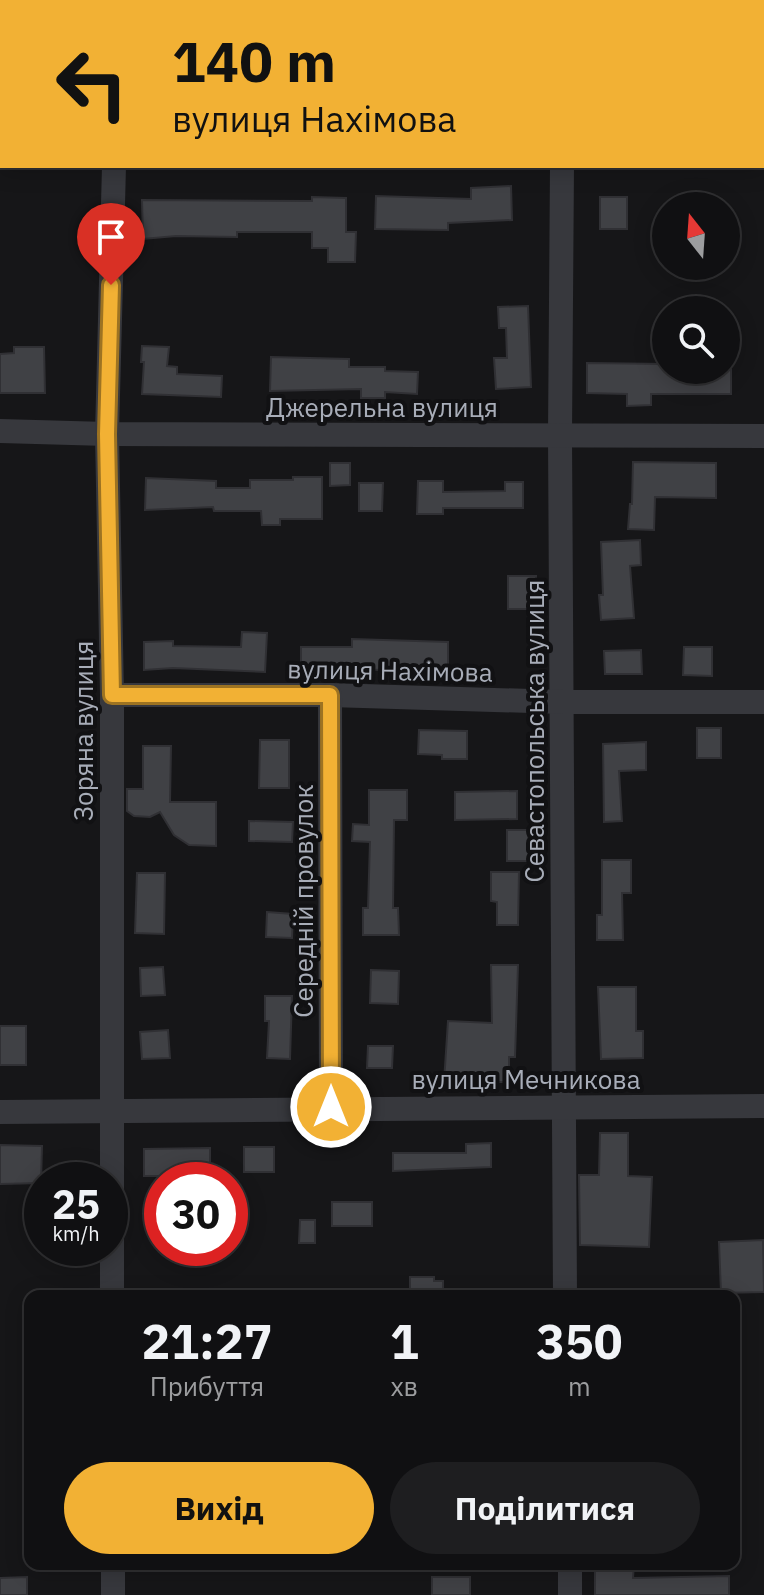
<!DOCTYPE html>
<html lang="uk">
<meta charset="utf-8">
<style>
body{margin:0;font-family:"IBM Plex Sans",sans-serif;background:#1e1e20;color:#f1f3f6;height:100vh;display:flex;flex-direction:column;font-size:30px;white-space:nowrap}
*{box-sizing:border-box;margin:0}
p{font-size:26px;color:#9c9d9f}
.icon{flex:none;width:44px;height:44px;fill:none;stroke:currentColor;stroke-width:2;stroke-linecap:round;stroke-linejoin:round}
.map{position:relative;flex:1;overflow:hidden}
.panel{position:absolute;left:24px;top:1290px;width:716px;height:280px;display:flex;flex-direction:column;background:#101012;border-radius:16px;box-shadow:0 4px 20px #0003,0 0 0 2px #303032}
.panel>*{flex:none}
.guide{position:absolute;left:0px;top:0px;width:764px;height:168px;box-shadow:0 4px 20px #0003,0 0 0 2px #303032;background:#f2b134;color:#111;overflow:hidden}
.needle{width:52px;rotate:343deg}
.tools{position:absolute;left:652px;top:192px;display:grid;gap:16px}
.tools a{display:grid;place-items:center;width:88px;height:88px;border-radius:50%;background:#101012;box-shadow:0 4px 20px #0003,0 0 0 2px #303032;font-size:40px}
.speed{position:absolute;left:24px;top:1162px;display:flex;gap:16px;font-size:40px;font-weight:700;text-align:center}
.speed>*{display:grid;place-content:center;width:104px;height:104px;border-radius:50%;background:#101012;box-shadow:0 4px 20px #0003,0 0 0 2px #303032;line-height:1}
.speed small{font-size:20px;font-weight:400}
.speed .limit{border:12px solid #d22;background:#fff;color:#111}
.pin{position:absolute;display:grid;place-items:center;width:68px;height:68px;color:#fff;margin:-82px -34px;border-radius:50% 50% 50% 0;rotate:-45deg;box-shadow:0 0 8px #0007}
.pin .icon{rotate:45deg}
.me{position:absolute;width:88px;margin:-44px;rotate:0deg;stroke-linejoin:round;filter:drop-shadow(0 0 6px #0008)}
.turn{display:flex;align-items:center;gap:28px;height:168px;padding:0 40px;font-size:36px}
.turn .icon{width:104px;height:104px;stroke-width:2.5}
.turn b{display:block;font-size:56px;line-height:68px}
.eta{display:flex;justify-content:space-evenly;align-items:center;height:136px;text-align:center}
.eta b{font-size:48px;font-weight:800;line-height:56px}
.action{display:flex;gap:16px;margin-top:auto;padding:16px 40px}
.action a{flex:1;height:92px;border-radius:48px;background:#f2b134;color:#111;font-size:32px;font-weight:800;line-height:92px;text-align:center}
.action a+a{background:#1e1e20;color:#f1f3f6}
.map>svg:first-child{display:block}
</style>
<div class="map">
<svg width="764" height="1595" viewBox="0 0 764 1595">
<rect width="100%" height="100%" fill="#161618"/>
<!-- building -->
<g fill="#404145" stroke="#303034" stroke-width="2">
<path d="M511 186 512 220 448 223V230L375 229 376 196 471 199V188Z"/>
<path d="M312 197 346 198V232H356L355 262H328V248H312V232H237V237L176 236 143 239 142 200 312 201Z"/>
<rect x="600" y="197" width="27" height="32"/>
<path d="M528 306 531 387 496 389 494 358H507L506 328H499L498 307Z"/>
<path d="M142 346 169 347 167 366 177 367V374L222 376 221 397 142 394 144 362H141Z"/>
<path d="M14 347H44L45 393H0V354L14 353Z"/>
<path d="M271 357 349 359V367H385V371L418 372 417 394 385 392V398H361V389L270 391Z"/>
<path d="M587 363 666 364V370H731V394H651V405L627 406V394L587 393Z"/>
<path d="M633 462 716 463V498L655 497 654 530 628 529 630 504H632Z"/>
<path d="M330 463H350V485L330 486Z"/>
<path d="M293 477H322V519H280V525H262L261 511H214L213 507 145 510 146 478 216 481V488H250V480H293Z"/>
<path d="M418 481H443V492L505 491V482H523V508H443V514H417Z"/>
<path d="M359 483H383L382 511H359Z"/>
<path d="M640 540 641 565 630 566 634 618 601 620 599 595H603L601 542Z"/>
<path d="M508 576H536L535 609H508Z"/>
<path d="M242 632 267 633 265 672 173 668 144 670V642L173 641V646L241 647Z"/>
<path d="M352 639 448 642V671L329 669V672H301V647H352Z"/>
<path d="M684 647H712V676L683 675Z"/>
<path d="M641 650 642 674H605L604 651Z"/>
<rect x="697" y="728" width="24" height="30"/>
<path d="M419 730 467 731V759H442V755L418 754Z"/>
<path d="M260 740H289V788H259Z"/>
<path d="M646 742V770L619 771 622 821 604 822 603 744Z"/>
<path d="M143 746H171L170 802H216V846L189 845 174 835 160 812 150 817 134 816 127 811V789H143Z"/>
<path d="M369 790H407V820H394L393 908H398L399 935H363V908H368L370 842 352 841 353 824 369 825Z"/>
<path d="M517 791V819L455 820V792Z"/>
<path d="M249 821 293 822 292 842 249 841Z"/>
<path d="M507 830H528L529 861H507Z"/>
<path d="M602 860H631V893H622L623 940H597V915H602Z"/>
<path d="M491 872H519L518 925H497V902L491 901Z"/>
<path d="M137 873H165L164 934 135 933Z"/>
<path d="M267 912 293 914 292 938 266 937Z"/>
<path d="M491 965H518L515 1057H509V1082H444L448 1021 492 1023Z"/>
<path d="M163 967 165 995 141 996 140 968Z"/>
<path d="M371 970 399 971 398 1004 370 1003Z"/>
<path d="M598 987H636V1031H643V1058L601 1059Z"/>
<path d="M265 996H292L290 1059 267 1058 269 1021H265Z"/>
<rect x="0" y="1026" width="26" height="39"/>
<path d="M168 1030 170 1058 142 1059 140 1032Z"/>
<path d="M368 1046H393L392 1068H367Z"/>
<path d="M600 1133H628V1176L652 1177 649 1247 580 1245 579 1175H599Z"/>
<path d="M491 1143V1167L393 1171V1153H466V1144Z"/>
<path d="M0 1145 42 1146 41 1183 0 1184Z"/>
<rect x="244" y="1147" width="30" height="25"/>
<path d="M210 1148V1180H194V1176H144V1149Z"/>
<rect x="332" y="1202" width="40" height="24"/>
<path d="M300 1220H315V1243H299Z"/>
<path d="M763 1240 764 1292 721 1293 719 1242Z"/>
<path d="M410 1277H434V1281H443V1296H410Z"/>
<path d="M610 1564H634L633 1578 729 1576V1595H595V1571H610Z"/>
<path d="M27 1577V1595H0V1578Z"/>
<rect x="432" y="1577" width="38" height="18"/>
</g>
<g fill="none" stroke-linecap="round" stroke-linejoin="round">
<!-- minor -->
<g stroke="#37383d" stroke-width="24">
<path d="M559 0V2"/>
<path d="M683 0V2"/>
<path d="M117 2V0"/>
<path d="M1 85 2 0"/>
<path d="M0 150H2"/>
<path d="M762 150H764"/>
<path d="M562 166 560 436 565 1296"/>
<path d="M0 431 107 434 764 436"/>
<path d="M112 695H330L563 702H764"/>
<path d="M330 695 331 1107"/>
<path d="M0 1112 764 1106"/>
<path d="M112 1296V695L107 434 114 166"/>
<path d="M113 1564V1595"/>
<path d="M570 1564V1595"/>
</g>
</g>
<g fill="none" stroke-linecap="round" stroke-linejoin="round">
<!-- route casing -->
<g stroke="#9d7322" stroke-width="20">
<path id="route" d="M111 285 107 434 112 695H330L331 1107"/>
</g>
<!-- route -->
<use href="#route" stroke="#f2b134" stroke-width="14"/>
</g>
<g text-anchor="middle" dominant-baseline="central" stroke-width="8" stroke-linejoin="round" paint-order="stroke">
<!-- street labels -->
<g font-size="26" fill="#a8adb8" stroke="#111113">
<text x="382" y="407">Джерельна вулиця</text>
<text transform="translate(390 670) rotate(1)">вулиця Нахімова</text>
<text transform="translate(83 731) rotate(-90)">Зоряна вулиця</text>
<text transform="translate(534 731) rotate(-90)">Севастопольська вулиця</text>
<text transform="translate(303 901) rotate(-90)">Середній провулок</text>
<text x="526" y="1079">вулиця Мечникова</text>
</g>
</g>
</svg>
<div class="tools">
<a><svg class="needle" viewBox="-14 -14 28 28"><path d="M0-13l5 13h-10z" fill="#e53935"/><path d="M0 13l5-13h-10z" fill="#9c9d9f"/></svg></a>
<a><svg class="icon" aria-label="search" viewBox="0 0 24 24"><circle cx="10" cy="10" r="6"/><path d="M15 15l6 6"/></svg></a>
</div>
<div class="speed"><div>25<small>km/h</small></div><div class="limit">30</div></div>
<div class="pin" style="left:111px;top:285px;background:#d93025"><svg class="icon" aria-label="arrive" viewBox="0 0 24 24"><path d="M6 21V4h12l-3 4 3 4H6"/></svg></div>
<svg class="me" style="left:331px;top:1107px" viewBox="-20 -20 40 40"><circle r="17" fill="#f2b134" stroke="#fff" stroke-width="3"/><path d="M0-11L8 9 0 5-8 9z" fill="#fff"/></svg>
<div class="guide">
<div class="turn"><svg class="icon" aria-label="left" viewBox="0 0 24 24"><path d="M17 20v-9H6M10 6l-5 5 5 5"/></svg><div><b>140 m</b>вулиця Нахімова</div></div>
</div>
<section class="panel">
<div class="eta">
<div><b>21:27</b><p>Прибуття</p></div>
<div><b>1</b><p>хв</p></div>
<div><b>350</b><p>m</p></div>
</div>
<div class="action"><a>Вихід</a><a>Поділитися</a></div>
</section>
</div>
